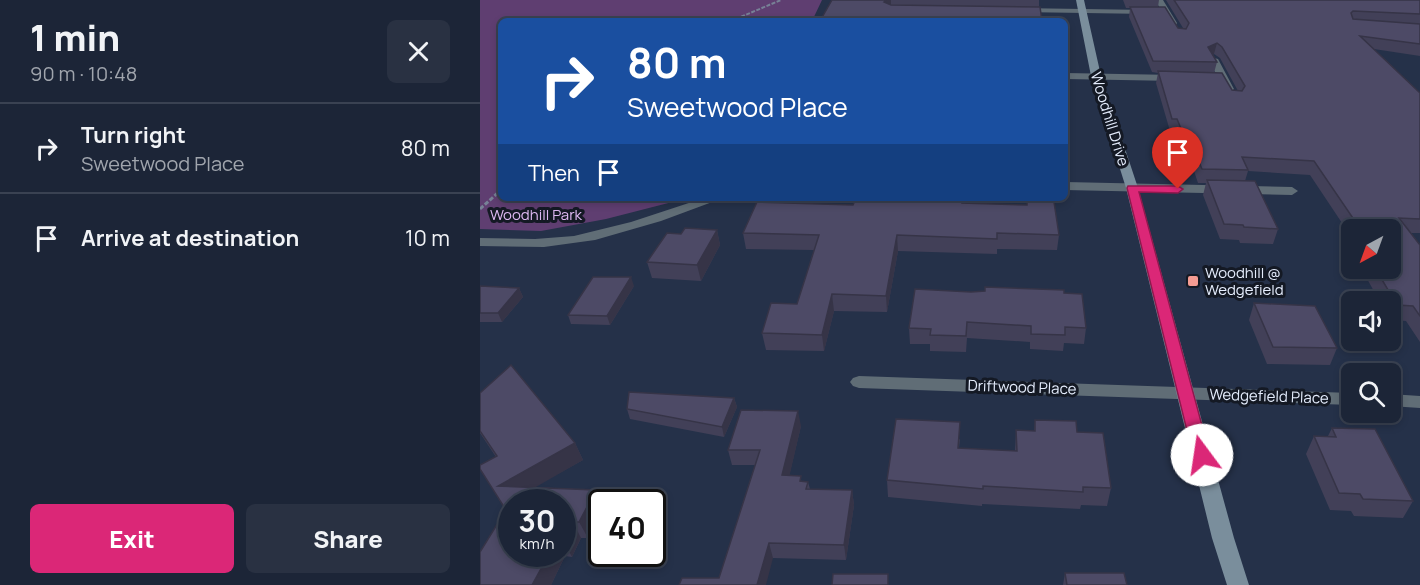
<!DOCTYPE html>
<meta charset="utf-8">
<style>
body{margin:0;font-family:Manrope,sans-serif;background:#293142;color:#f1f3f6;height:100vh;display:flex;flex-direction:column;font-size:22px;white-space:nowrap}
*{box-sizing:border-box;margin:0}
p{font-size:20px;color:#a0a5ad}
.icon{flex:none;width:33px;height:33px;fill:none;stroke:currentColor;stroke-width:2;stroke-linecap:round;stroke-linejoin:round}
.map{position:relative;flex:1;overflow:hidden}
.sheet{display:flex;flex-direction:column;background:#1c2537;width:480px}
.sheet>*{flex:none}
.banner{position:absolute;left:18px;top:18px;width:570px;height:183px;border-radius:9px;box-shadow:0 3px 9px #0003,0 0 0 2px #3a4252;background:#1a4fa0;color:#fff;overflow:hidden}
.needle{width:39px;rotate:221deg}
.tools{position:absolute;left:861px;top:219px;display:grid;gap:12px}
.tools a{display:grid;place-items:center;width:60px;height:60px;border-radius:9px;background:#1c2537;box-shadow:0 3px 9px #0003,0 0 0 2px #3a4252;font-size:30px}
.speed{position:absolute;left:18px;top:489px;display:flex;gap:12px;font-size:30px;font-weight:700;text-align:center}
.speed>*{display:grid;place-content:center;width:78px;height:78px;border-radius:50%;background:#1c2537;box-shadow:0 3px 9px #0003,0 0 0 2px #3a4252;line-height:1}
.speed small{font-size:15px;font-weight:400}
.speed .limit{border:3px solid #111;border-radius:9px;background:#fff;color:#111}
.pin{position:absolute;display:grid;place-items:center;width:51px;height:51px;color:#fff;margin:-62px -26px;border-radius:50% 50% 50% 0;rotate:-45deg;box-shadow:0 0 6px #0007}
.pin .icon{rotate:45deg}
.me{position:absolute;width:66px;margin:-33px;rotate:346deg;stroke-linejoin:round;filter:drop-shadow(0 0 4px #0008)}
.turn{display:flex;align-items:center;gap:21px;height:126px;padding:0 30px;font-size:27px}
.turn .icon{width:78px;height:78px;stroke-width:2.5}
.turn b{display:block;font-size:42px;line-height:51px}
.then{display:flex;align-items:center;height:57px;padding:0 30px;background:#0003;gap:12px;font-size:22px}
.round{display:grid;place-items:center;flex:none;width:63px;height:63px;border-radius:9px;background:#293142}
.overview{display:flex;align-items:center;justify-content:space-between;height:102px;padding:0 30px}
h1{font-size:36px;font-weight:800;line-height:45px}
.button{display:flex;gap:12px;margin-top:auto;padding:12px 30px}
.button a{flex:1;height:69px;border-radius:9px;background:#db2777;color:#fff;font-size:24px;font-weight:800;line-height:69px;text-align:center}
.button a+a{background:#293142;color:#f1f3f6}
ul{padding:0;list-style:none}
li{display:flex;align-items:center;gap:18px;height:90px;padding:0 30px;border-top:2px solid #3a4252}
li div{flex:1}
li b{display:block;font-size:22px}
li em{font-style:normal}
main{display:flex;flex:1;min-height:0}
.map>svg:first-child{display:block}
</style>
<main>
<section class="sheet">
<div class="overview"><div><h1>1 min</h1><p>90 m · 10:48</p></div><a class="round"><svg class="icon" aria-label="close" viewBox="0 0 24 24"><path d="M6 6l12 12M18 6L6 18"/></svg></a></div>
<ul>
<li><svg class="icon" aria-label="right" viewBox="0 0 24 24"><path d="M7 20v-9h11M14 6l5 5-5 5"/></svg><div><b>Turn right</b><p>Sweetwood Place</p></div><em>80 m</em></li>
<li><svg class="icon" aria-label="arrive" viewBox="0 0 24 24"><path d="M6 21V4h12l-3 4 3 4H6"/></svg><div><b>Arrive at destination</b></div><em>10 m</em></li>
</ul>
<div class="button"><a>Exit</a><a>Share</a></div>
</section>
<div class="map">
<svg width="940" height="585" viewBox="0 0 940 585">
<rect width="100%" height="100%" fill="#253149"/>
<!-- green -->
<path fill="#5f3e71" d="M0 0H342L332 21H21V198L204 199 126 219 61 231 0 229Z"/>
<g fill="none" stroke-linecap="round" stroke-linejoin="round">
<!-- path-far1 -->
<path stroke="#778196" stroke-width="2" stroke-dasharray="4 1.5" stroke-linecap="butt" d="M251 21 301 0"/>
<!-- path -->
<path stroke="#778196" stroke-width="3" stroke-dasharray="4.5 2" stroke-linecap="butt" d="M0 209 21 190"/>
<!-- street -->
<g fill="#606d76" fill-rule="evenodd">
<path d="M675 0H683L697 23 696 25H690Z"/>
<path d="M537 8 669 10 673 12 669 14 540 12 536 10Z"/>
<path d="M730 57 738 59 754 89 752 91 744 89 728 59Z"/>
<path d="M585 73 696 75 701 78 696 81 585 79Z"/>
<path d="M585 182 812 187 818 191 812 195 585 190Z"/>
<path d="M224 198H243L181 221 115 240 64 247 0 246V238L55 239 94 236 151 222Z"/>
<path d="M379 376 872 393V405L379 388 373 386 370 382 373 378Z"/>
<path d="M910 394 940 396V408L910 406Z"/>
</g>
<!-- secondary -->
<path fill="#7a8e9c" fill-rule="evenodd" d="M596 0H604L621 76 658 188 754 538 769 585H747L732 538 646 188 611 76Z"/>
</g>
<!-- wall -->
<g fill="#424058" fill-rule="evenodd">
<path d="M352 0H559V7L562 21Z"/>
<path d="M643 0H679L678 7 698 28H703L686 0H940V56L894 49 940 93V233H931L940 245V342L926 321 910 320V302H900L886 277H882L877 268H910V230H872V260L863 246 868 232 830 175 768 171 765 181 798 229 793 244 760 243 759 240 740 239 723 195 726 183H718L713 168H710L695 131H690L676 83 678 73 672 72 649 17 650 8H646ZM734 54 740 58 758 91 752 90 734 73 737 62 732 55Z"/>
<path d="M483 199V203L579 235 577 250 517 249V254L418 251 407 312 354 311 344 351 286 350 282 333 317 304 334 250 266 249 263 233 373 205 440 200Z"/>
<path d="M237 230 240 245 221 281 172 278 167 262 201 234Z"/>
<path d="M0 286 39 288 43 297 22 322H0Z"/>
<path d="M154 286 130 325 91 324 88 315Z"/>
<path d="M491 292 584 293 606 328 604 344 584 343 583 351 550 349V342L487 338 486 352 450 351V344H430L429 328Z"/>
<path d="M774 303 857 348 850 365 787 364 769 320Z"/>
<path d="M0 393 95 443 103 460 54 487 116 490 122 502V510L108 538H101L92 557 85 556 71 585H0L26 511 0 469 16 457 0 433ZM82 502V554H32Z"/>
<path d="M254 398 257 407 244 437 150 419 147 409Z"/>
<path d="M555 420 597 432 631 488 627 506 601 505 600 509 502 504V506L408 497 407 480 480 439 479 448 535 451 536 430 554 431Z"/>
<path d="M321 426 309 476 322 481 328 482 330 489 372 490 374 505 366 560 293 558 239 578 275 465H252L248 450Z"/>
<path d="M852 428 933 501 923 518 874 516 871 511 850 510 826 454 834 436H848Z"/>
<path d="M585 573 647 585H583Z"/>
</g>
<!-- shaded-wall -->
<g fill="#363447">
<path d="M406 0H411V5L404 2Z"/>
<path d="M737 43 734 54 726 58 728 47Z"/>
<path d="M237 230 240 245 221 281 217 265Z"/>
<path d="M417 235 418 251 407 312 406 296Z"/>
<path d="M151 277 154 286 130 325 127 316Z"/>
<path d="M39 288 43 297 22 322 18 313Z"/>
<path d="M352 294 354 311 344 351 342 335Z"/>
<path d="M254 398 257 407 244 437 242 427Z"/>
<path d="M318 411 321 426 306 491 302 475Z"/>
<path d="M95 443 103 460 28 503 18 486Z"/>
<path d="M116 490 122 502V510L108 538 99 522Z"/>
<path d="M372 490 374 505 366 560 364 545Z"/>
<path d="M93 522 101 538 92 557 83 540Z"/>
<path d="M289 543 293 558 286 585H277Z"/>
<path d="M82 551 85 556 71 585H52L69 554H82Z"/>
</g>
<!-- building -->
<g fill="#4d4a66" stroke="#363447" stroke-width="1.5">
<path d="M352 0H406L404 2 411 5 560 7 562 21H340Z"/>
<path d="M694 0H940V14L873 11 871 13 873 19 940 24V44L880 36 940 93V219L919 218 940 245V316L933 306 917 305 895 268H910V230H881L834 161 762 157 768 170 722 169 716 155H712L697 119H692L678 71 742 73 752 90 762 91 765 86 742 47 737 43 728 47 737 62 673 61 650 7H685L698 28 706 29 709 23Z"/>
<path d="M727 180 775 181 798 229 764 227 763 225 744 224Z"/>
<path d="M376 198H416L440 200V198L483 199 482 203 547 205V201L574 202 579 235 517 233V239L417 235 406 296 352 294 342 335 282 333 291 303 317 304 339 235 263 233 277 202 373 205Z"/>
<path d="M205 228 237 230 217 265 167 262 187 233 201 234Z"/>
<path d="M113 277H151L127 316 88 315Z"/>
<path d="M0 286 39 288 18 313H0Z"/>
<path d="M505 287 584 290V293L602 294 606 328 585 327V335L551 334V326L487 322 486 336 450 335 451 329 429 328 435 289 491 292 505 291Z"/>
<path d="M774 303 835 306 857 348 793 347Z"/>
<path d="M31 365 95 443 18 486 116 490 99 522H93L83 540 82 502H32V554H69L52 585H0V552L26 510 0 469V465L17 456 0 431V393Z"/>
<path d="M149 392 254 398 242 427 147 409Z"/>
<path d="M261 410 318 411 302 475 321 476 320 481 328 482 326 489 372 490 364 545 289 543 277 585H199L202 578H239L280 450H248Z"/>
<path d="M416 419 480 422 478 448 537 451 536 430 555 431V420L596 421 597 432 623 433 631 488 603 487V492L503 486V489L407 480Z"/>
<path d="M852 428 895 429 933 501 883 499 880 494 859 493 834 436 856 437Z"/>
<path d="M585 573H644L647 585H587Z"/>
<path d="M353 574H408V585H352Z"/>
</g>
<!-- route -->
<path fill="#db2777" stroke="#8e194d" stroke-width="1.5" d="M648 186H698L703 189 698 193 659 192 730 455 728 460H716L713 455 647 188Z"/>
<!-- markers -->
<rect fill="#f59c93" stroke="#141924" stroke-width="2" x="707" y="275" width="12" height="12" rx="3"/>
<g text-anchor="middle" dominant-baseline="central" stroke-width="6" stroke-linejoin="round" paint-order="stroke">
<!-- street labels -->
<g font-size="15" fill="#e5edfd" stroke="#141924">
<text transform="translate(630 119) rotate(73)">Woodhill Drive</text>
<text transform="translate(542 387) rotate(2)">Driftwood Place</text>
<text transform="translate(789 396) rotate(2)">Wedgefield Place</text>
</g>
<!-- park labels -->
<g font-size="15" fill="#deb9f3" stroke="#141924">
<text x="56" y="214">Woodhill Park</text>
</g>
<!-- poi labels -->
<g font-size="15" fill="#e5edfd" stroke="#141924" text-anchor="start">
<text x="725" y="272">Woodhill @<tspan x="725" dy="17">Wedgefield</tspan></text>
</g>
</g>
</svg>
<div class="tools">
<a><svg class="needle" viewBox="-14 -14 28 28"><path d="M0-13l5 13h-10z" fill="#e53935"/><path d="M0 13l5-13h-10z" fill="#a0a5ad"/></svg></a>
<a><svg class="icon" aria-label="sound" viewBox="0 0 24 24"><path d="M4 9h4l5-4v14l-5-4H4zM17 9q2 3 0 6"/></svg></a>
<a><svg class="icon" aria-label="search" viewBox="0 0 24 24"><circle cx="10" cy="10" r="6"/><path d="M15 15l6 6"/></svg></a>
</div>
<div class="speed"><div>30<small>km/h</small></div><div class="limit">40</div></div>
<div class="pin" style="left:698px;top:189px;background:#d93025"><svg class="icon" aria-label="arrive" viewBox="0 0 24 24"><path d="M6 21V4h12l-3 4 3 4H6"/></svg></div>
<svg class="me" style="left:722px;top:455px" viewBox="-20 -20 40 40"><circle r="19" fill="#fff"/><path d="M0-13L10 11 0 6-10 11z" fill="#db2777"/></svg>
<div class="banner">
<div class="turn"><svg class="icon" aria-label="right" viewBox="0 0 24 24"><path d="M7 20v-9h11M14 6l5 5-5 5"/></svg><div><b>80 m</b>Sweetwood Place</div></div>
<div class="then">Then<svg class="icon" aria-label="arrive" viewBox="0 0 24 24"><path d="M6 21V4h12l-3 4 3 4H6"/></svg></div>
</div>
</div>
</main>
